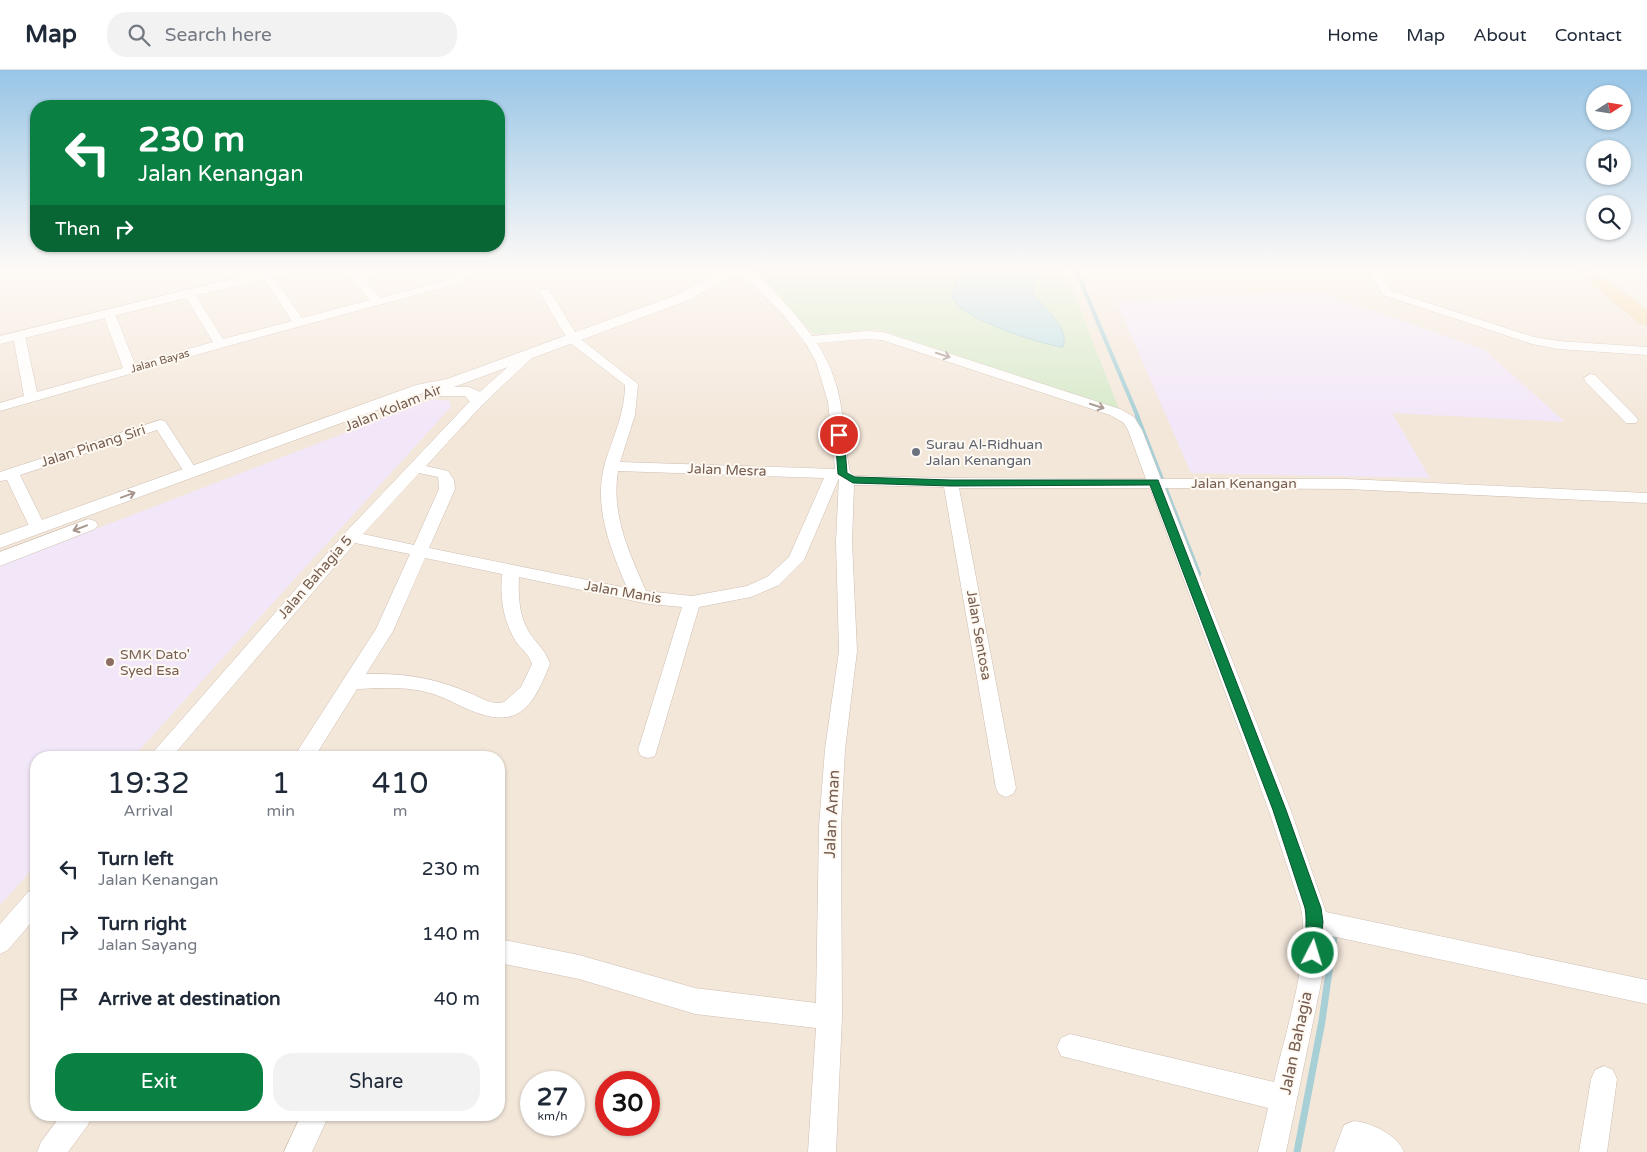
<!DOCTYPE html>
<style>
body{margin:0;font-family:"Varela Round",sans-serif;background:#f2f2f3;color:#1f2937;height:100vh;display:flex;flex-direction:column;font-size:19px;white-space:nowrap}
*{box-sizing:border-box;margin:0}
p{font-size:16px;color:#747a83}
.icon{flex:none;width:28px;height:28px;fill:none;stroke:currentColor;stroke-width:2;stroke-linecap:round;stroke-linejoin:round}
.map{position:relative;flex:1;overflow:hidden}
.sheet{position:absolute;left:30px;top:681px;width:475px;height:370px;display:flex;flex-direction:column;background:#fff;border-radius:20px;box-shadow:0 1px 4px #0004}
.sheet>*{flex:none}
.banner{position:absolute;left:30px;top:30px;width:475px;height:152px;border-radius:20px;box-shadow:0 1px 4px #0004;background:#0b8043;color:#fff;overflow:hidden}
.needle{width:32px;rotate:78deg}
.tools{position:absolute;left:1586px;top:15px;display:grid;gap:10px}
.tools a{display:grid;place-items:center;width:45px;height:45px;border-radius:50%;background:#fff;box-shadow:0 1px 4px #0004;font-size:25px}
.speed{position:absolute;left:520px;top:1001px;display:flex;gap:10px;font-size:25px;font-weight:700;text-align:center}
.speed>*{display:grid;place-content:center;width:65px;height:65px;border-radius:50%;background:#fff;box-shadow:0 1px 4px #0004;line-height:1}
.speed small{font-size:12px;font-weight:400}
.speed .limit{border:8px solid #d22;background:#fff;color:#111}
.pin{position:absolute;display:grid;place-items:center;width:42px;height:42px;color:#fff;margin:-21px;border:2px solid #fff;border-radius:50%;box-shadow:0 1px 5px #0007}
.me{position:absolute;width:55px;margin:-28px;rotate:5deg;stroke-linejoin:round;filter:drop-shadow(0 0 4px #0008)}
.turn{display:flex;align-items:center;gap:18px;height:105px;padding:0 25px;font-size:22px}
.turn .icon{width:65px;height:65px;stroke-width:2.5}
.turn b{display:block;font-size:35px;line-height:42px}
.then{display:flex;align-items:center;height:48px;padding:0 25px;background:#0003;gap:10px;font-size:19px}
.eta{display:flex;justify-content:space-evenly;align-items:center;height:85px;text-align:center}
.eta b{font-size:30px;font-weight:600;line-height:35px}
.button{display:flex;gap:10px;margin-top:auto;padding:10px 25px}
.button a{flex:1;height:58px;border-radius:20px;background:#0b8043;color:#fff;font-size:20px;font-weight:600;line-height:58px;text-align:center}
.button a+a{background:#f2f2f3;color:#1f2937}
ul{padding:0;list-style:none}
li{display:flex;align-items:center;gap:15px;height:65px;padding:0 25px}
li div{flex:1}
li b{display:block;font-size:19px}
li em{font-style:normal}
header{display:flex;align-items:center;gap:30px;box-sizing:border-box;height:70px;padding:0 25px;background:#fff;border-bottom:1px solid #e0e1e3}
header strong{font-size:24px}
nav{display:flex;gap:28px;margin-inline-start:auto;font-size:18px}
.search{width:350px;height:45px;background:#f2f2f3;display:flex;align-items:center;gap:12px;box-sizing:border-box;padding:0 18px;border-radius:20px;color:#747a83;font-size:19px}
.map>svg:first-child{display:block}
</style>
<header>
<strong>Map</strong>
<div class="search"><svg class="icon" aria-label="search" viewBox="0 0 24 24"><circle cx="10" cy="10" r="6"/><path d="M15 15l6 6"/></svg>Search here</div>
<nav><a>Home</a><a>Map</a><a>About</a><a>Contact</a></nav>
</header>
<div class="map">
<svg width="1647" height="1082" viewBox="0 0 1647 1082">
<rect width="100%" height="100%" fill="#fcf5eb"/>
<!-- residential -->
<path fill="#f3e7da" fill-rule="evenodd" d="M0 198H1647V1082H0ZM36 688H499V1045H36ZM531 1012H574V1055H531ZM606 1012H649V1055H606Z"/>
<!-- education -->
<g fill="#f2e7f8">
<path d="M1318 221 1485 280 1565 352 1392 343 1430 408 1191 403 1116 231Z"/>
<path d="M433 329 450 331 451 337 133 687 36 688V795L0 835V496Z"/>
</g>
<!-- green -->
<path fill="#d6e9c9" d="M748 198H1064L1120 342 879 259 814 264Z"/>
<!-- water -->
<path fill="#c0dfe5" stroke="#a7cfd6" d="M976 198H1039L1032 223C1043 237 1070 258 1063 277 1043 275 957 248 953 227 951 220 956 212 959 205Z"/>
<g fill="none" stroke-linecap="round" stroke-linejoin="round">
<!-- stream-far2 -->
<path stroke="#a7cfd6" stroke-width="4" d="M1075 198 1138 347"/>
<!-- stream-far1 -->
<path stroke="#a7cfd6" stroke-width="4.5" d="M1137 346 1199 504"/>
<!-- stream -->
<path stroke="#a7cfd6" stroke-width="7" d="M1297 1082 1322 951 1334 866 1332 861"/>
<!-- minor casing -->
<g stroke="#cebeb1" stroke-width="1">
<g id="minor">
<path d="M343 198H354L357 202 372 198H389L362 207 380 228 448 210 454 207 460 198H470L462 211 456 214 224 277 0 341V333L24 326 13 266 15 263H23L25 266 37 322 123 298 103 244 105 242 109 240 115 244 135 294 213 272 184 224 186 222H194L223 269 292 251 261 204 262 202H270L302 248 370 230Z"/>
<path d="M735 198C738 198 744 197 747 198 761 203 802 252 812 266L866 261 883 262 1120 339 1134 347 1142 360 1161 409H1347L1647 423V433L1347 419 1165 418 1291 741 1326 842 1647 910V934L1327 865 1325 894 1286 1082H1258L1268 1038 1061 986 1057 977 1061 968 1070 964 1274 1012C1285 964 1311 885 1301 838L1269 741 1150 418H959L1016 718 1013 724 1006 727 999 724 996 718 944 417 854 415 852 472 857 581 845 679 841 756 842 947 836 1082H808L816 958 695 944 579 909 499 893V869L579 885 695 918 816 933 819 756 825 679 839 581 836 472 839 408 804 490 779 515 751 527 699 537 655 686 648 688 641 686 638 680 682 537 649 534 519 507C518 526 519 548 531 565 538 575 546 581 550 594 531 641 517 661 465 638 454 633 442 626 430 623 406 616 381 618 357 619L314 688H293L376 559 410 484 355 473 171 688H148L345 463 473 328 527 280 531 279 537 283 483 334 426 396 448 401 454 410 455 419 429 478 627 518C610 477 593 437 605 393 613 367 625 343 625 315L569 272 539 221 541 219H549L578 267 638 314 635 345 620 392 835 399 828 332 816 292 806 274 782 243ZM866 269 882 270 1110 345 1124 353 1128 360 1146 409 951 408 856 406 850 402C840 351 847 321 817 273ZM618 401 824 408 789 487 767 507 747 516 692 526 646 521C629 482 611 445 618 401ZM419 403 438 407 439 419 414 475 363 464ZM425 488 502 504C500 528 503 550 516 572 522 580 529 584 532 594L521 617 504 632C494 636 481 628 472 624 436 608 405 603 366 604L393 561Z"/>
<path d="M1367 198H1377L1391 221 1534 267 1558 271 1647 277V285L1558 279 1532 274 1383 225Z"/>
<path d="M1590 304 1595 305 1636 347 1638 350 1636 353H1626L1585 311 1584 308Z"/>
<path d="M160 350 165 351 198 402 196 405H186L157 360 20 405 46 458 44 462H32L30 458 7 410 0 411V402L6 400Z"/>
<path d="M36 819V847L8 880 0 884V854L28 822Z"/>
<path d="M1604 996 1613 1000 1617 1009 1607 1082H1579L1591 1009 1595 1000Z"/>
<path d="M61 1045H92L88 1055 68 1082H37L41 1072Z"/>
<path d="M301 1045H329L312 1082H284Z"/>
<path d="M1354 1051C1373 1053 1397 1065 1404 1082H1334L1344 1055Z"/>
</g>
</g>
<!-- tertiary casing -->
<g stroke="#cebeb1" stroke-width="1">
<g id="tertiary">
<path d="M275 198H298L296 201 0 274V266Z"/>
<path d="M727 198H744L689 230 454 317H469L483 323 486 331 484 334H472L465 326H436L434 323 436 320 426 322 0 478V465L416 315 447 309 679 224Z"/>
<path d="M88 449 95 451 98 455 95 459 0 496V482Z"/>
</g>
</g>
<!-- primary casing -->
<g stroke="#d9d2ce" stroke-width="1">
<path id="primary" d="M1572 198H1591L1647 240V255L1640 253Z"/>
</g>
<!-- minor -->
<use href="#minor" fill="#fff" fill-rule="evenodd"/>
<!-- tertiary -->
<use href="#tertiary" fill="#fff" fill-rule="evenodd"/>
<!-- primary -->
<use href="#primary" fill="#f6d9a8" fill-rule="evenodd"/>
</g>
<!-- one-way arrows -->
<defs><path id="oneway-shaft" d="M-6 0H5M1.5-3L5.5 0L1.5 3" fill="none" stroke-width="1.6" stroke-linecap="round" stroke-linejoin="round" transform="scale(1.25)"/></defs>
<g stroke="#a6968d">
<use href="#oneway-shaft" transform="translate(943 285) rotate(18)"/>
<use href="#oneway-shaft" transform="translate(1097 336) rotate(18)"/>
<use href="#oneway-shaft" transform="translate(128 425) rotate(-20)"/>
<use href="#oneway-shaft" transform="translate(80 458) rotate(159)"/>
</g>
<!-- sky -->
<linearGradient id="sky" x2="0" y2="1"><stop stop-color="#98c5e7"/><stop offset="0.57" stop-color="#fefaf6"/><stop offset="1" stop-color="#fefaf6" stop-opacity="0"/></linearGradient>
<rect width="1647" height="349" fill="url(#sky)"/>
<!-- route -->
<path fill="#0b8043" stroke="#07532c" d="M839 362 844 365 847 403 855 407 951 410H1158L1286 740 1321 838 1323 852 1319 888 1313 890 1308 888C1303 877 1308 853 1305 838L1273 740 1150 415 951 416 853 413 838 404 835 365Z"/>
<!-- markers -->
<circle fill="#6b7280" stroke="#fef9f2" stroke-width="2" cx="916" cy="382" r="5"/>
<circle fill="#8d6e63" stroke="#fef9f2" stroke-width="2" cx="110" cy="592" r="5"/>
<g text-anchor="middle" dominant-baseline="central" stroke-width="4" stroke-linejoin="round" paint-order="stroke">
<!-- far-street labels -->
<g font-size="11" fill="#765d4f" stroke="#fef9f2">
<text transform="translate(160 291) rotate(-16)">Jalan Bayas</text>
</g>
<!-- street labels -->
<g font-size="14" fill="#765d4f" stroke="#fef9f2">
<text transform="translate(393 338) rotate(-22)">Jalan Kolam Air</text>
<text transform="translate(93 376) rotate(-18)">Jalan Pinang Siri</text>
<text transform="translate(727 400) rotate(2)">Jalan Mesra</text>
<text x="1244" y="413">Jalan Kenangan</text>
<text transform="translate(315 507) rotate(-49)">Jalan Bahagia 5</text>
<text transform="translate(623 522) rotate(10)">Jalan Manis</text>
<text transform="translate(979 565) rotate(80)">Jalan Sentosa</text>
</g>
<!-- worship labels -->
<g font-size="14" fill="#5b616d" stroke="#fef9f2" text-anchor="start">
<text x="926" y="374">Surau Al-Ridhuan<tspan x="926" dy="16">Jalan Kenangan</tspan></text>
</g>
<!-- education labels -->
<g font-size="14" fill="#785e54" stroke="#fef9f2" text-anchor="start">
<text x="120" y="584">SMK Dato'<tspan x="120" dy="16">Syed Esa</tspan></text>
</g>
<!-- near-street labels -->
<g font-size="16" fill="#765d4f" stroke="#fef9f2">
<text transform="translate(832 744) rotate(-87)">Jalan Aman</text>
<text transform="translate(1296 973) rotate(-78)">Jalan Bahagia</text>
</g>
</g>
</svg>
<div class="tools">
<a><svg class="needle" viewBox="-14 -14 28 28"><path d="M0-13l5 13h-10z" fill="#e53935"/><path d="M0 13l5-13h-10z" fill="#747a83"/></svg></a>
<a><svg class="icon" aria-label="sound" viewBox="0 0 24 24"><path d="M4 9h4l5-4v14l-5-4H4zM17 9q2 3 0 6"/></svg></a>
<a><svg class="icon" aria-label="search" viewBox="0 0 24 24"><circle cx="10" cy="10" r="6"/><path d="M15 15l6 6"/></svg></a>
</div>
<div class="speed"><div>27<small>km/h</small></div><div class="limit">30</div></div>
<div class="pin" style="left:839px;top:365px;background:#d93025"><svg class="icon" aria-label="arrive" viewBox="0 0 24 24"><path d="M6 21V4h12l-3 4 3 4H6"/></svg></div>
<svg class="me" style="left:1313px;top:883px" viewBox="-20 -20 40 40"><circle r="17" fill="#0b8043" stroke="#fff" stroke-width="3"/><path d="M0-11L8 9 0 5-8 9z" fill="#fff"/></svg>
<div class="banner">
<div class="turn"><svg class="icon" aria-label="left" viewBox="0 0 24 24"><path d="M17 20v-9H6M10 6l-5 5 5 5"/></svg><div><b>230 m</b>Jalan Kenangan</div></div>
<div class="then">Then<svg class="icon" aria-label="right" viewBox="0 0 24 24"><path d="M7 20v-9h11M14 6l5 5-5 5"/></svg></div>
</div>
<section class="sheet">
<div class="eta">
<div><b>19:32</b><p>Arrival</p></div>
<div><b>1</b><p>min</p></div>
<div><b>410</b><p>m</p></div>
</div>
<ul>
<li><svg class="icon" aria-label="left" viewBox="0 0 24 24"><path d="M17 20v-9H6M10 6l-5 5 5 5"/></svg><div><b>Turn left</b><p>Jalan Kenangan</p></div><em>230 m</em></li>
<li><svg class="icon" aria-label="right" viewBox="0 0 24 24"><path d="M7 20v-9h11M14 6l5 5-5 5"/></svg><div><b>Turn right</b><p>Jalan Sayang</p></div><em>140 m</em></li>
<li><svg class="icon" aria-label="arrive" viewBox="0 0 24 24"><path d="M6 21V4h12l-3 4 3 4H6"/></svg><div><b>Arrive at destination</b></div><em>40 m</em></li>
</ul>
<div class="button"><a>Exit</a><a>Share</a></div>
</section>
</div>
